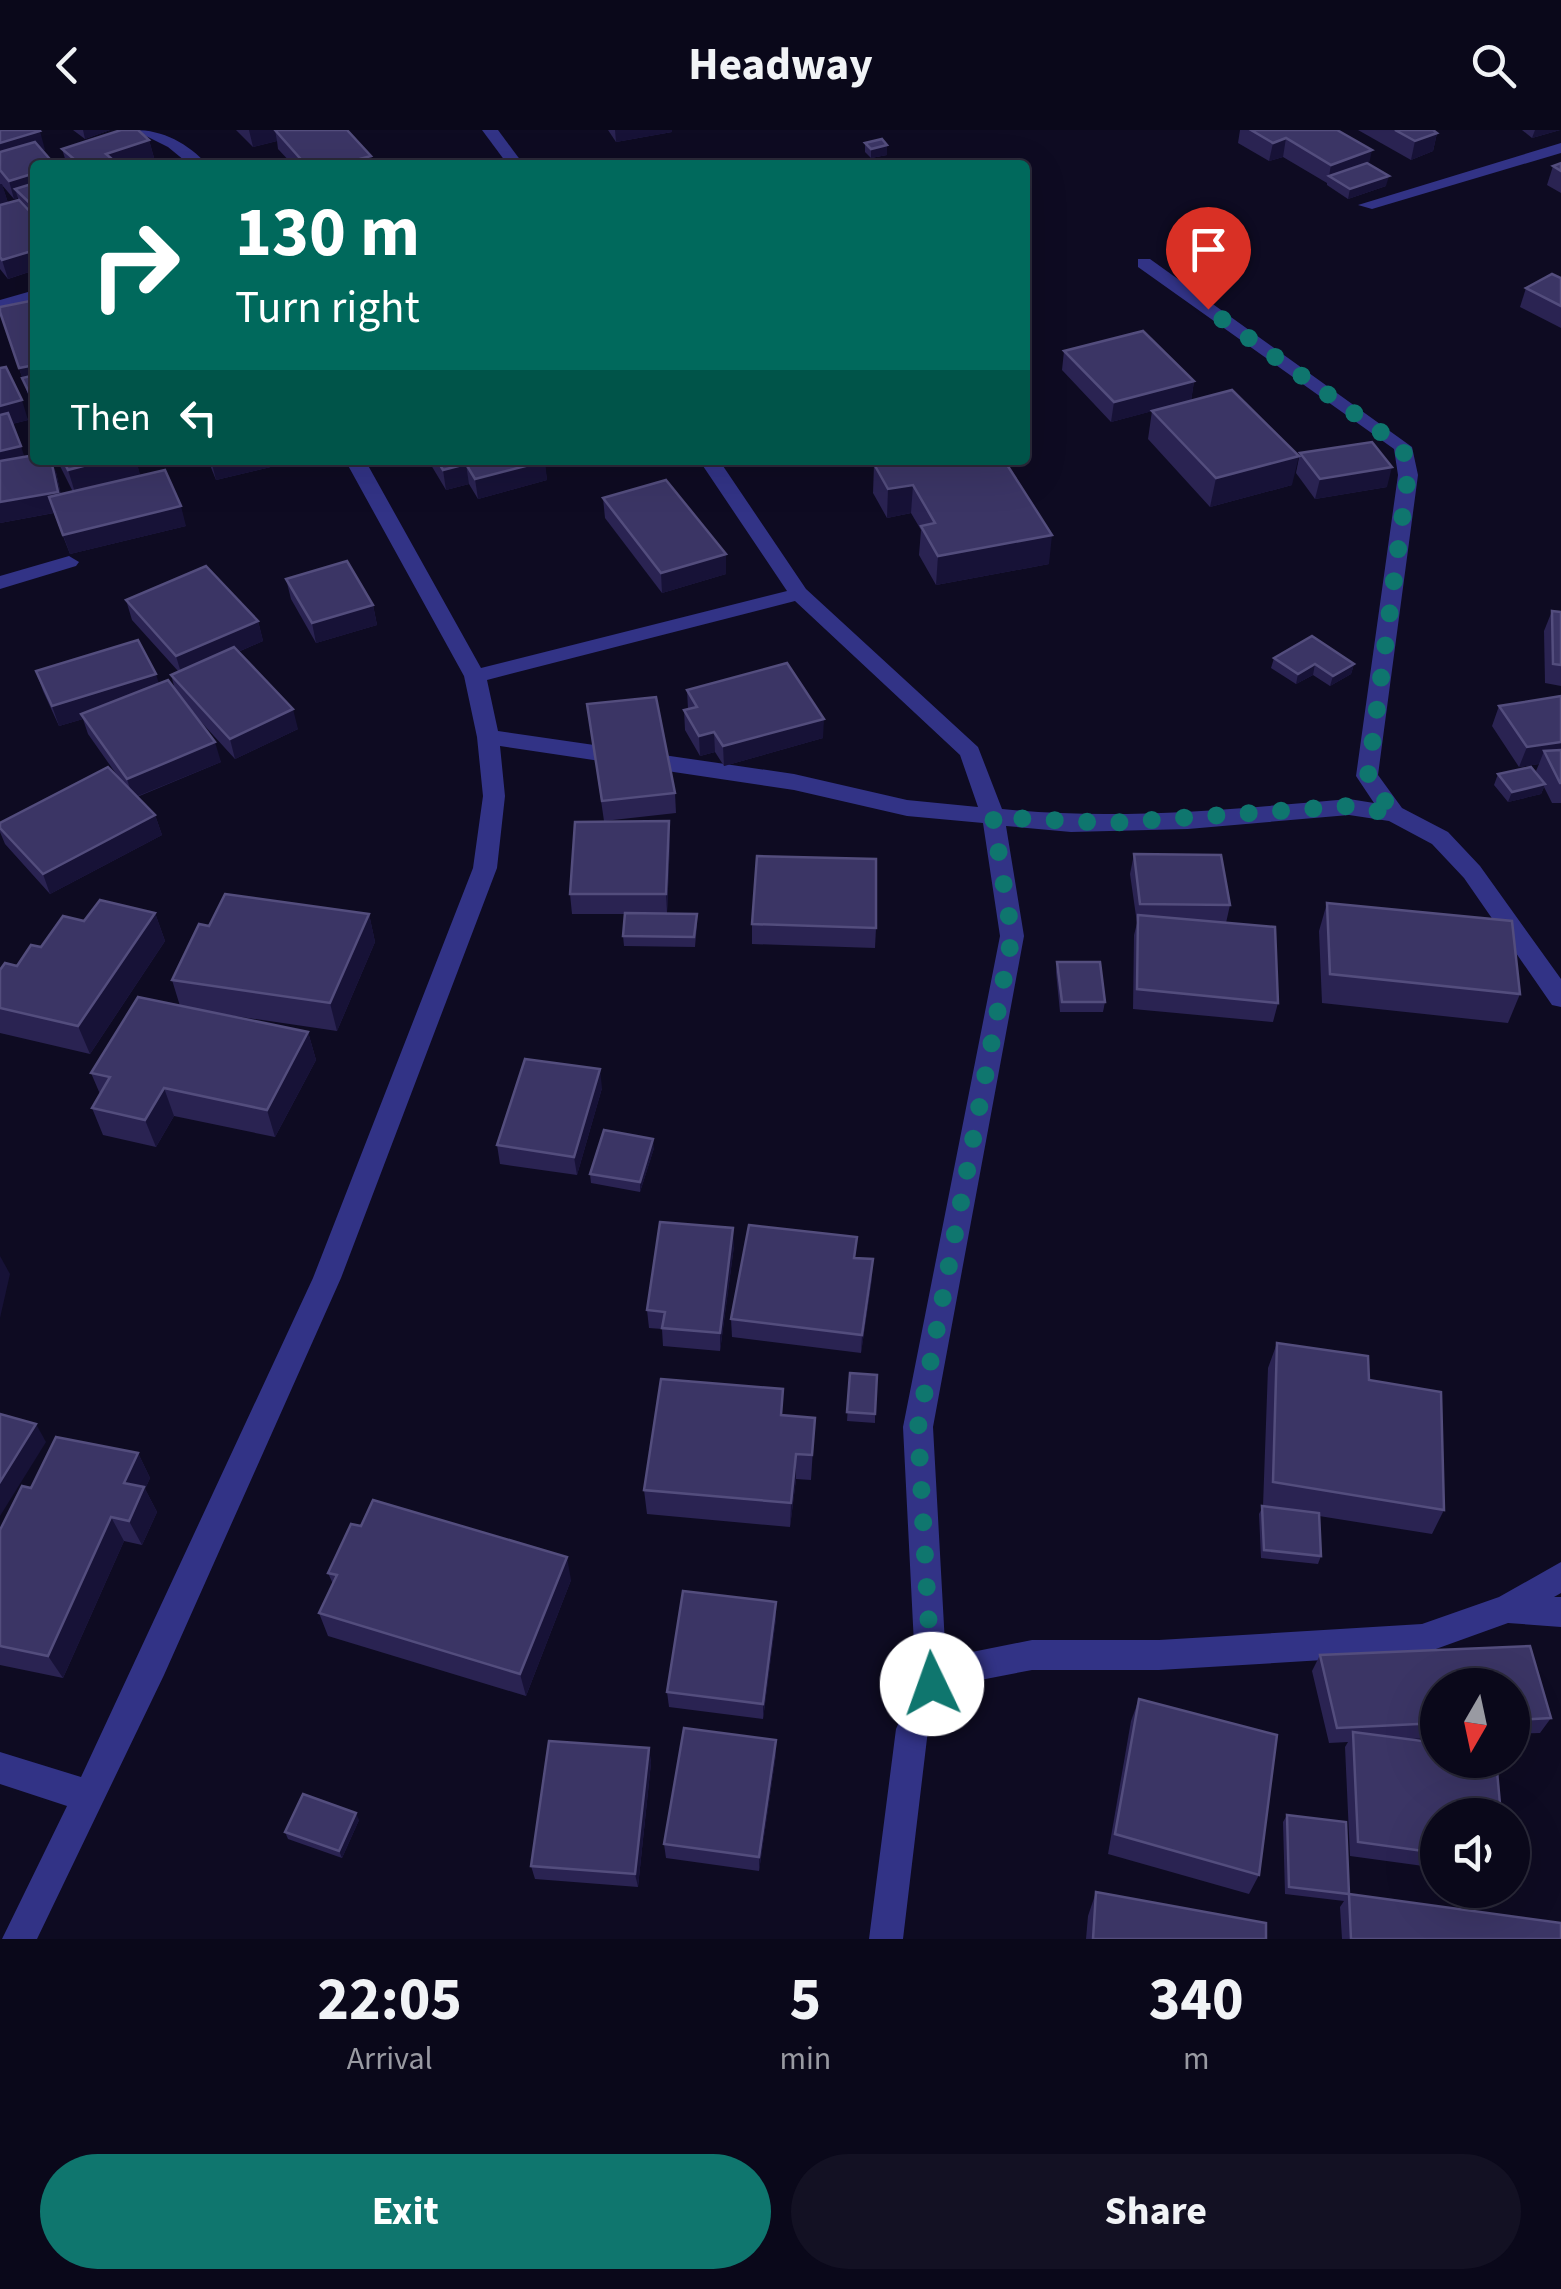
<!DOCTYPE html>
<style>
body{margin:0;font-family:"Source Sans 3",sans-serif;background:#131123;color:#f1f3f6;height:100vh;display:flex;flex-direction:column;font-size:38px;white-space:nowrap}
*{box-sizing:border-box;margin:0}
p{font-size:32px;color:#999aa2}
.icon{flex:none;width:55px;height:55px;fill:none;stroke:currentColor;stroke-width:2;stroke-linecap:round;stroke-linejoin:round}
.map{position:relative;height:1809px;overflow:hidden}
.sheet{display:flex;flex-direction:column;background:#0a081a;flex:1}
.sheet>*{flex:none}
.guide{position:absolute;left:30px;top:30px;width:1000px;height:305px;border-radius:10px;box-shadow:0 10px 40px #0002,0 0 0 2px #2a2939;background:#00695c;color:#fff;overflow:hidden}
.needle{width:65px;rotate:189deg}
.tools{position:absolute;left:1420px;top:1538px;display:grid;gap:20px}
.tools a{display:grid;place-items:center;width:110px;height:110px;border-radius:50%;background:#0a081a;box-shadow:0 10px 40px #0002,0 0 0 2px #2a2939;font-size:50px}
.pin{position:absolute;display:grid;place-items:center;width:85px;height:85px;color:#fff;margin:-102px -42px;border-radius:50% 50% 50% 0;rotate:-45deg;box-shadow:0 0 10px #0007}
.pin .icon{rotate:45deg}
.me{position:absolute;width:110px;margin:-55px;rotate:357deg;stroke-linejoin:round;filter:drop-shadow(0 0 8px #0008)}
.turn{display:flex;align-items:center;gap:35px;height:210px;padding:0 40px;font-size:45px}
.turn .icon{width:130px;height:130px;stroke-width:2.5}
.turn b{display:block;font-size:70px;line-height:85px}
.then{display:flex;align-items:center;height:95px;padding:0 40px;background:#0003;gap:20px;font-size:38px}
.eta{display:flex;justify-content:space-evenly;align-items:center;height:170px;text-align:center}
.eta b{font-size:60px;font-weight:700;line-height:70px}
.cta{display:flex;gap:20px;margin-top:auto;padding:20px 40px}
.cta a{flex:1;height:115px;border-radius:60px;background:#0f766e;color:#fff;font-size:40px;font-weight:700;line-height:115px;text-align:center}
.cta a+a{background:#131123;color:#f1f3f6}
header{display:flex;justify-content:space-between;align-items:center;height:130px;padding:0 40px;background:#0a081a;font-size:45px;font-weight:700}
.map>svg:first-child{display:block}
</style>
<header><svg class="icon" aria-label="back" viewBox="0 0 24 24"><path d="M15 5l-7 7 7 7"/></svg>Headway<svg class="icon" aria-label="search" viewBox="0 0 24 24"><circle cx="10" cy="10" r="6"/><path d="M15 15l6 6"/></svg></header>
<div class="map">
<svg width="1561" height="1809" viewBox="0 0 1561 1809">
<rect width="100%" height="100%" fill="#0e0b22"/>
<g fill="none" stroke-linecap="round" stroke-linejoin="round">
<!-- minor -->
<g fill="#323386" fill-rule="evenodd">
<path d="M134 0C164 0 187 13 208 35H190L168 17Z"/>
<path d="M482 0H498L524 35H508Z"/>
<path d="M1561 13V23L1372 79 1358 75Z"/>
<path d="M1138 129H1150L1412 317 1418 345 1378 645 1402 678 1448 702 1480 736 1561 849V877L1552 875 1464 748 1432 714 1389 691 1349 685 1188 699 1071 702 1006 696 1024 806 933 1297 946 1532 967 1523 1032 1510H1159L1422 1494 1499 1467 1561 1432V1463L1554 1467H1561V1497L1508 1493 1422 1524 1159 1540H1032L970 1552 943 1566 928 1600 903 1809H869L896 1599 916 1554 903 1297 1000 806 983 693 907 686 794 660 500 616 505 666 497 738 341 1148 164 1545 37 1809H2L67 1676 0 1654V1622L81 1647 313 1148 473 738 483 666 477 607 464 546 345 330H365L481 538 787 461 699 330H719L806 459 978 617 1002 679C1118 691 1233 679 1349 669L1374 673 1356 646 1398 345 1394 319 1138 137ZM795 471 960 625 978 677 907 670 794 644 498 601 487 550Z"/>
<path d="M35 160V171L0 181V170Z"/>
<path d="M69 426 79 432 76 436 0 459V446Z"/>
</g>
</g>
<!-- wall -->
<g fill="#2a2352">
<path d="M0 0 45 20H42L35 35V140L8 149 0 139V75L18 70V68L14 69 2 55 8 73 0 75Z"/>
<path d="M73 0H110L85 9Z"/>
<path d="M236 0H347L371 26 373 35H293L278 19 277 11 253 17Z"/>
<path d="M608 0H672V2L616 12Z"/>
<path d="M1240 0H1337L1386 56 1348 69 1327 55V53L1283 27 1269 31 1238 13Z"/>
<path d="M1358 0H1433L1437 3 1433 21 1411 30Z"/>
<path d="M1522 0H1560L1532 8Z"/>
<path d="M149 10 154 28 134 35H67L62 19Z"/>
<path d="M865 13 887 25 871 28 865 22Z"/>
<path d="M1561 33V63L1547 55 1553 36Z"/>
<path d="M1561 148V198L1520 177 1526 158Z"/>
<path d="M35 170V285L5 197Z"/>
<path d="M1064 221 1194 251 1191 271 1292 355 1210 377 1148 309 1152 281 1111 292 1062 240Z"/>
<path d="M0 238 28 290 12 294 24 327 56 342 61 365 73 362 57 330H136L140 346 186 396 70 424 54 383 0 393Z"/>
<path d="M1300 323 1387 357 1315 369 1296 343Z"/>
<path d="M208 330H278L279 335 216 350Z"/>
<path d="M428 330H544L547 350 478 369 469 354 446 360Z"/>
<path d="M877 330H1004L1049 434 936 455 919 425 921 400 911 383 887 388 873 363 874 334 878 333Z"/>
<path d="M603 368 726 444 662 463 605 388Z"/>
<path d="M286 449 373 475 377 495 316 513 291 469Z"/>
<path d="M126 470 258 491 263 511 238 522 298 599 235 629 192 582 221 632 137 667 155 685 162 705 50 764 5 714 0 702V693L119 648 88 604 83 589 59 596 43 561 36 541 159 553 175 559 171 545 178 541 132 490Z"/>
<path d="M1552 481 1561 482V556L1545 553 1544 501Z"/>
<path d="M1274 528 1354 534 1351 544 1330 556 1313 545 1296 554 1271 538Z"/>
<path d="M687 560 823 608 724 636 715 622 700 626 685 600 684 580 688 579Z"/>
<path d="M1561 566V673H1552L1544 657 1541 664 1508 672 1494 655 1498 644 1539 647 1536 641 1539 634 1519 637 1492 596 1499 576Z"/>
<path d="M587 574 675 663 676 683 604 691Z"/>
<path d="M670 711 667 783 697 794 695 817 624 816 623 806 625 784H572L570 764Z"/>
<path d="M1134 724 1230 775 1226 793 1278 873 1273 892 1133 879 1134 805 1137 793 1130 744Z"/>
<path d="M1327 773 1520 864 1508 893 1322 873 1319 801Z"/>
<path d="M155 783 165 811 90 924 0 903V840L17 836 41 817 84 791Z"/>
<path d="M369 784 375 812 337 901 221 884 308 902 316 930 275 1007 174 986 156 1017 103 1005 92 978 100 964 91 943 180 876 172 850 209 796Z"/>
<path d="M752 794 876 798 875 818 752 814Z"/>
<path d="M1057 832 1105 872 1103 882H1060L1056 842Z"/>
<path d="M602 958 577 1045 500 1034 497 1015Z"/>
<path d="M654 1018 640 1062 591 1053 590 1044Z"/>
<path d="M734 1116 720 1221 663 1216 662 1199 649 1198 647 1180Z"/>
<path d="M856 1128 872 1148 861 1223 732 1207 731 1189Z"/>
<path d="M1277 1213 1369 1250 1444 1380 1432 1404 1319 1386 1321 1426 1318 1434 1261 1428 1259 1384 1263 1376 1268 1238Z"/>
<path d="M850 1243 875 1284V1293L847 1291Z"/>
<path d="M783 1285 815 1288 811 1350 796 1349 790 1397 647 1384 644 1360Z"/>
<path d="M138 1323 150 1348 145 1359 157 1382 142 1415 124 1411 63 1548 0 1535V1400L31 1358Z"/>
<path d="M328 1443 571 1450 526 1566 328 1506 319 1483 333 1454Z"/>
<path d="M776 1488 763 1589 669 1577 667 1562Z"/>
<path d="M1530 1516 1551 1588 1540 1603 1512 1604V1555H1438V1608L1410 1609 1438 1613V1630H1496L1501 1685H1438V1738L1350 1726 1345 1617 1348 1612 1329 1613 1312 1541 1320 1525Z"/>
<path d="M1139 1569 1259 1745 1249 1764 1108 1724 1131 1591Z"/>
<path d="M776 1610V1624L759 1741 666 1728 664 1714Z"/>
<path d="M649 1618 651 1633 638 1757 535 1749 531 1736Z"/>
<path d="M1287 1685 1349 1764 1561 1809H1342L1340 1777 1344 1771 1285 1764 1283 1692Z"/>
<path d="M359 1690 342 1728 288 1709 285 1702Z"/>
<path d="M1096 1762 1266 1809H1086L1088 1786Z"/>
</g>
<!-- shaded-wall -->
<g fill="#171237">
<path d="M83 0H110L85 9Z"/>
<path d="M249 0H317H275L277 11 253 17Z"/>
<path d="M615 0H672V2L616 12Z"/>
<path d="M1535 0H1560L1532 8Z"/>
<path d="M40 1 45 20 0 33V13Z"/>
<path d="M1437 3 1433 21 1411 30 1415 11Z"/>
<path d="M1286 8 1283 27 1269 31 1273 13Z"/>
<path d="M149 10 154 28 134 35H109L106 24Z"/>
<path d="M887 15V25L871 28V19Z"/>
<path d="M1372 20 1368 39 1329 46 1331 35Z"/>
<path d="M371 26 373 35H337Z"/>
<path d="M35 43V64L15 59 18 68 14 69 9 51Z"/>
<path d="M1389 46 1386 56 1348 69 1350 59Z"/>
<path d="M0 54H2L8 73 0 75Z"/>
<path d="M35 120V140L8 149 2 130Z"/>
<path d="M35 235V255L24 253 19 238Z"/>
<path d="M1194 251 1191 271 1111 292 1114 272Z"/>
<path d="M22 270 28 290 0 297V276Z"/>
<path d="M21 316 27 335 0 342V321Z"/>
<path d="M1299 326 1292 355 1210 377 1216 348Z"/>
<path d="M51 330 56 342 64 381 0 393V372Z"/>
<path d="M106 330H136L142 351 77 369 68 340Z"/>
<path d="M211 330H278L279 335 216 350Z"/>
<path d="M545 331 547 350 478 369 475 349Z"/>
<path d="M466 334 469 354 446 360 443 340Z"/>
<path d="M1392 337 1387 357 1315 369 1320 349Z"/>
<path d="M913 355 911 383 887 388 888 359Z"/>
<path d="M181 376 186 396 70 424 63 405Z"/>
<path d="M1052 405 1049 434 936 455 938 426Z"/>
<path d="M726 424V444L662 463 661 443Z"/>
<path d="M373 475 377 495 316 513 312 493Z"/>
<path d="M258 491 263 511 182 546 176 526Z"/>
<path d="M1315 534 1313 545 1296 554 1298 544Z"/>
<path d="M1354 534 1351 544 1330 556 1333 546Z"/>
<path d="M156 544 162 564 81 584 83 589 59 596 52 576Z"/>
<path d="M293 579 298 599 235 629 230 609Z"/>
<path d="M824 589 823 608 724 636 723 616Z"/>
<path d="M714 602 715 622 700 626 699 606Z"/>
<path d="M215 612 221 632 133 668 127 649Z"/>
<path d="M1561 612V630L1544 621 1539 634 1519 637 1527 617Z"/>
<path d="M1545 654 1541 664 1508 672 1512 662Z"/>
<path d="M155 685 162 705 50 764 43 744Z"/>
<path d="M669 691 670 711 667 783 666 764Z"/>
<path d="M155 783 165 811 90 924 78 896Z"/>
<path d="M369 784 375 812 337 901 330 873Z"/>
<path d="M308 902 316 930 275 1007 267 980Z"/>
<path d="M600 939 602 958 577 1045 574 1027Z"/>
<path d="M164 958 174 986 156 1017 145 990Z"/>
<path d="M653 1009 654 1018 640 1062V1052Z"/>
<path d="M733 1098 734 1116 720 1221V1203Z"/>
<path d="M0 1126 10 1144 0 1188Z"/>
<path d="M873 1129 872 1148 861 1223 862 1205Z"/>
<path d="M36 1294 46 1312 0 1386V1352Z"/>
<path d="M138 1323 150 1348 145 1359 157 1382 142 1415 129 1391 124 1353Z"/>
<path d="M796 1324V1349L790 1397 791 1373Z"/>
<path d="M111 1387 124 1411 63 1548 48 1526Z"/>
<path d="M567 1427 571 1450 526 1566 520 1544Z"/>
<path d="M776 1472V1488L763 1589V1574Z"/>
<path d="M776 1610V1624L759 1741V1727Z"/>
<path d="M649 1618 651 1633 638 1757 635 1744Z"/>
<path d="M356 1683 359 1690 342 1728 339 1721Z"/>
</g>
<!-- building -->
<g fill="#3b3565" stroke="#534d7d" stroke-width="2.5">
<path d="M0 0H39L40 1 0 13Z"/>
<path d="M121 0H138L149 10 106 24 119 35H81L62 19Z"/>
<path d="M275 0H347L371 26 337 35H306Z"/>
<path d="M1251 0H1337L1372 20 1331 35 1286 8 1273 13Z"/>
<path d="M1395 0H1433L1437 3 1415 11Z"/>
<path d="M882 9 887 15 871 19 865 13Z"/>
<path d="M35 12 55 35H35V43L9 51 0 40V22Z"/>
<path d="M1367 33 1389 46 1350 59 1329 46Z"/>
<path d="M1561 33V41L1553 36Z"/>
<path d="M35 53V78L15 59Z"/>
<path d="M19 70 35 87V120L2 130 0 127V75Z"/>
<path d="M1552 144 1561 148V176L1526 158Z"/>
<path d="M35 170V235L19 238 0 182V177Z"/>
<path d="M1143 201 1194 251 1114 272 1064 221Z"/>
<path d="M6 237 22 270 0 276V238Z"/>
<path d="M35 245V275L22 248Z"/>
<path d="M1232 260 1299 326 1216 348 1152 281Z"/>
<path d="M8 283 21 316 0 321V285Z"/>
<path d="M1372 312 1392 337 1320 349 1300 323Z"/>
<path d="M35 325V330H51L58 362 0 372V331Z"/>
<path d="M63 330H106L68 340Z"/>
<path d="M437 330H544L545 331 475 349 466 334 443 340Z"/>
<path d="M894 330H1004L1052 405 938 426 921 396 935 393 913 355 888 359 874 334Z"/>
<path d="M165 340 181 376 63 405 49 367Z"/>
<path d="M666 350 726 424 661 443 603 368Z"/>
<path d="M347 431 373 475 312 493 286 449Z"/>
<path d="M206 436 258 491 176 526 126 470Z"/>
<path d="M1552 481 1561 482V535L1553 534Z"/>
<path d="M1312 506 1354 534 1333 546 1315 534 1298 544 1274 528Z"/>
<path d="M138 510 156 544 52 576 36 541Z"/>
<path d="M234 517 293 579 230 609 171 545Z"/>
<path d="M787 533 824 589 723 616 714 602 699 606 684 580 697 577 687 560Z"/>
<path d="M168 550 215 612 127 649 81 584Z"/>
<path d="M1561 566V612L1527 617 1499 576Z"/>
<path d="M656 567 675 663 602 671 587 574Z"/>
<path d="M1561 620V653H1560L1544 621Z"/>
<path d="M108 637 155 685 43 744 0 698V693Z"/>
<path d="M1531 637 1545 654 1512 662 1498 644Z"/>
<path d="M669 691 666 764H570L575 692Z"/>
<path d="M1134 724 1221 725 1230 775 1140 774Z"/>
<path d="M757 726 876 729V798L752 794Z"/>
<path d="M225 764 369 784 330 873 172 850 199 794 209 796Z"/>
<path d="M100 770 155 783 78 896 0 878V840L5 833 17 836 31 815 41 817 63 786 84 791Z"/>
<path d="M1327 773 1512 791 1520 864 1330 844Z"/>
<path d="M625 783 697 784 694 807 623 806Z"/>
<path d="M1138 785 1275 797 1278 873 1137 859Z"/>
<path d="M1057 832H1100L1105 872H1062Z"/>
<path d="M138 867 308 902 267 980 164 958 145 990 92 978 110 947 91 943Z"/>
<path d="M525 929 600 939 574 1027 497 1015Z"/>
<path d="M604 1000 653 1009 640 1052 590 1044Z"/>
<path d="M660 1092 733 1098 720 1203 662 1198 665 1182 647 1180Z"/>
<path d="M749 1095 857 1107 854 1128 873 1129 862 1205 731 1189Z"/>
<path d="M1277 1213 1368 1226 1369 1250 1441 1262 1444 1380 1273 1352Z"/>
<path d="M850 1243 877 1245 875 1284 847 1282Z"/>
<path d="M661 1249 783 1259 781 1285 815 1288 812 1325 796 1324 791 1373 644 1360Z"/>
<path d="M0 1284 36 1294 0 1352Z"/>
<path d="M56 1307 138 1323 124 1353 144 1357 129 1391 111 1387 48 1526 0 1516V1400L22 1356 31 1358Z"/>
<path d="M373 1370 567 1427 520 1544 319 1483 337 1445 328 1443 351 1394 361 1396Z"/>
<path d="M1262 1376 1319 1383 1321 1426 1264 1420Z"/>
<path d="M683 1461 776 1472 763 1574 667 1562Z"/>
<path d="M1530 1516 1551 1588 1512 1590V1555H1438V1593L1337 1598 1320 1525Z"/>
<path d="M1139 1569 1277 1605 1259 1745 1115 1704Z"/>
<path d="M684 1598 776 1610 759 1727 664 1714Z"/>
<path d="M1353 1602 1438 1613V1630H1496L1501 1685H1438V1723L1358 1712Z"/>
<path d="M549 1611 649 1618 635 1744 531 1736Z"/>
<path d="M303 1664 356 1683 339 1721 285 1702Z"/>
<path d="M1287 1685 1346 1692 1349 1764 1289 1757Z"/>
<path d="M1096 1762 1266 1793V1809H1093Z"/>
<path d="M1349 1764 1561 1793V1809H1351Z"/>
</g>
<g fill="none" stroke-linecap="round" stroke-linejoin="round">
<!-- route -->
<path stroke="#0f766e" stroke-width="18" stroke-dasharray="0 32.4" d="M932 1554 918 1297 1012 806 993 687 1110 693 1349 676 1394 684 1368 646 1408 345 1403 318 1208 179"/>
</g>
</svg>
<div class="tools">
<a><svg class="needle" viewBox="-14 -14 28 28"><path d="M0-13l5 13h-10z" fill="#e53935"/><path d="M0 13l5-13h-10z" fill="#999aa2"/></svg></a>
<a><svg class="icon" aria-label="sound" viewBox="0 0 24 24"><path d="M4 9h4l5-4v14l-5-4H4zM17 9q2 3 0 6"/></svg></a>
</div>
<div class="pin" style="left:1208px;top:179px;background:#d93025"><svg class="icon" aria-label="arrive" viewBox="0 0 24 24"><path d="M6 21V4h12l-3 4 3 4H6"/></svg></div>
<svg class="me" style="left:932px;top:1554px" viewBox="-20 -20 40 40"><circle r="19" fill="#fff"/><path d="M0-13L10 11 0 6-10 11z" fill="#0f766e"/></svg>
<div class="guide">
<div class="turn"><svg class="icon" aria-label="right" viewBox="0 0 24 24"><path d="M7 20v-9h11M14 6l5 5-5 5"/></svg><div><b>130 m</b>Turn right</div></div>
<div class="then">Then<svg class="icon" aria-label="left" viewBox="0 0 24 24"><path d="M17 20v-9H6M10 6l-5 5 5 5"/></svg></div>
</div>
</div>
<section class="sheet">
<div class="eta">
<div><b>22:05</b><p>Arrival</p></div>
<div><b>5</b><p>min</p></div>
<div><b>340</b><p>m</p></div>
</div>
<div class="cta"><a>Exit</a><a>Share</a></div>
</section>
